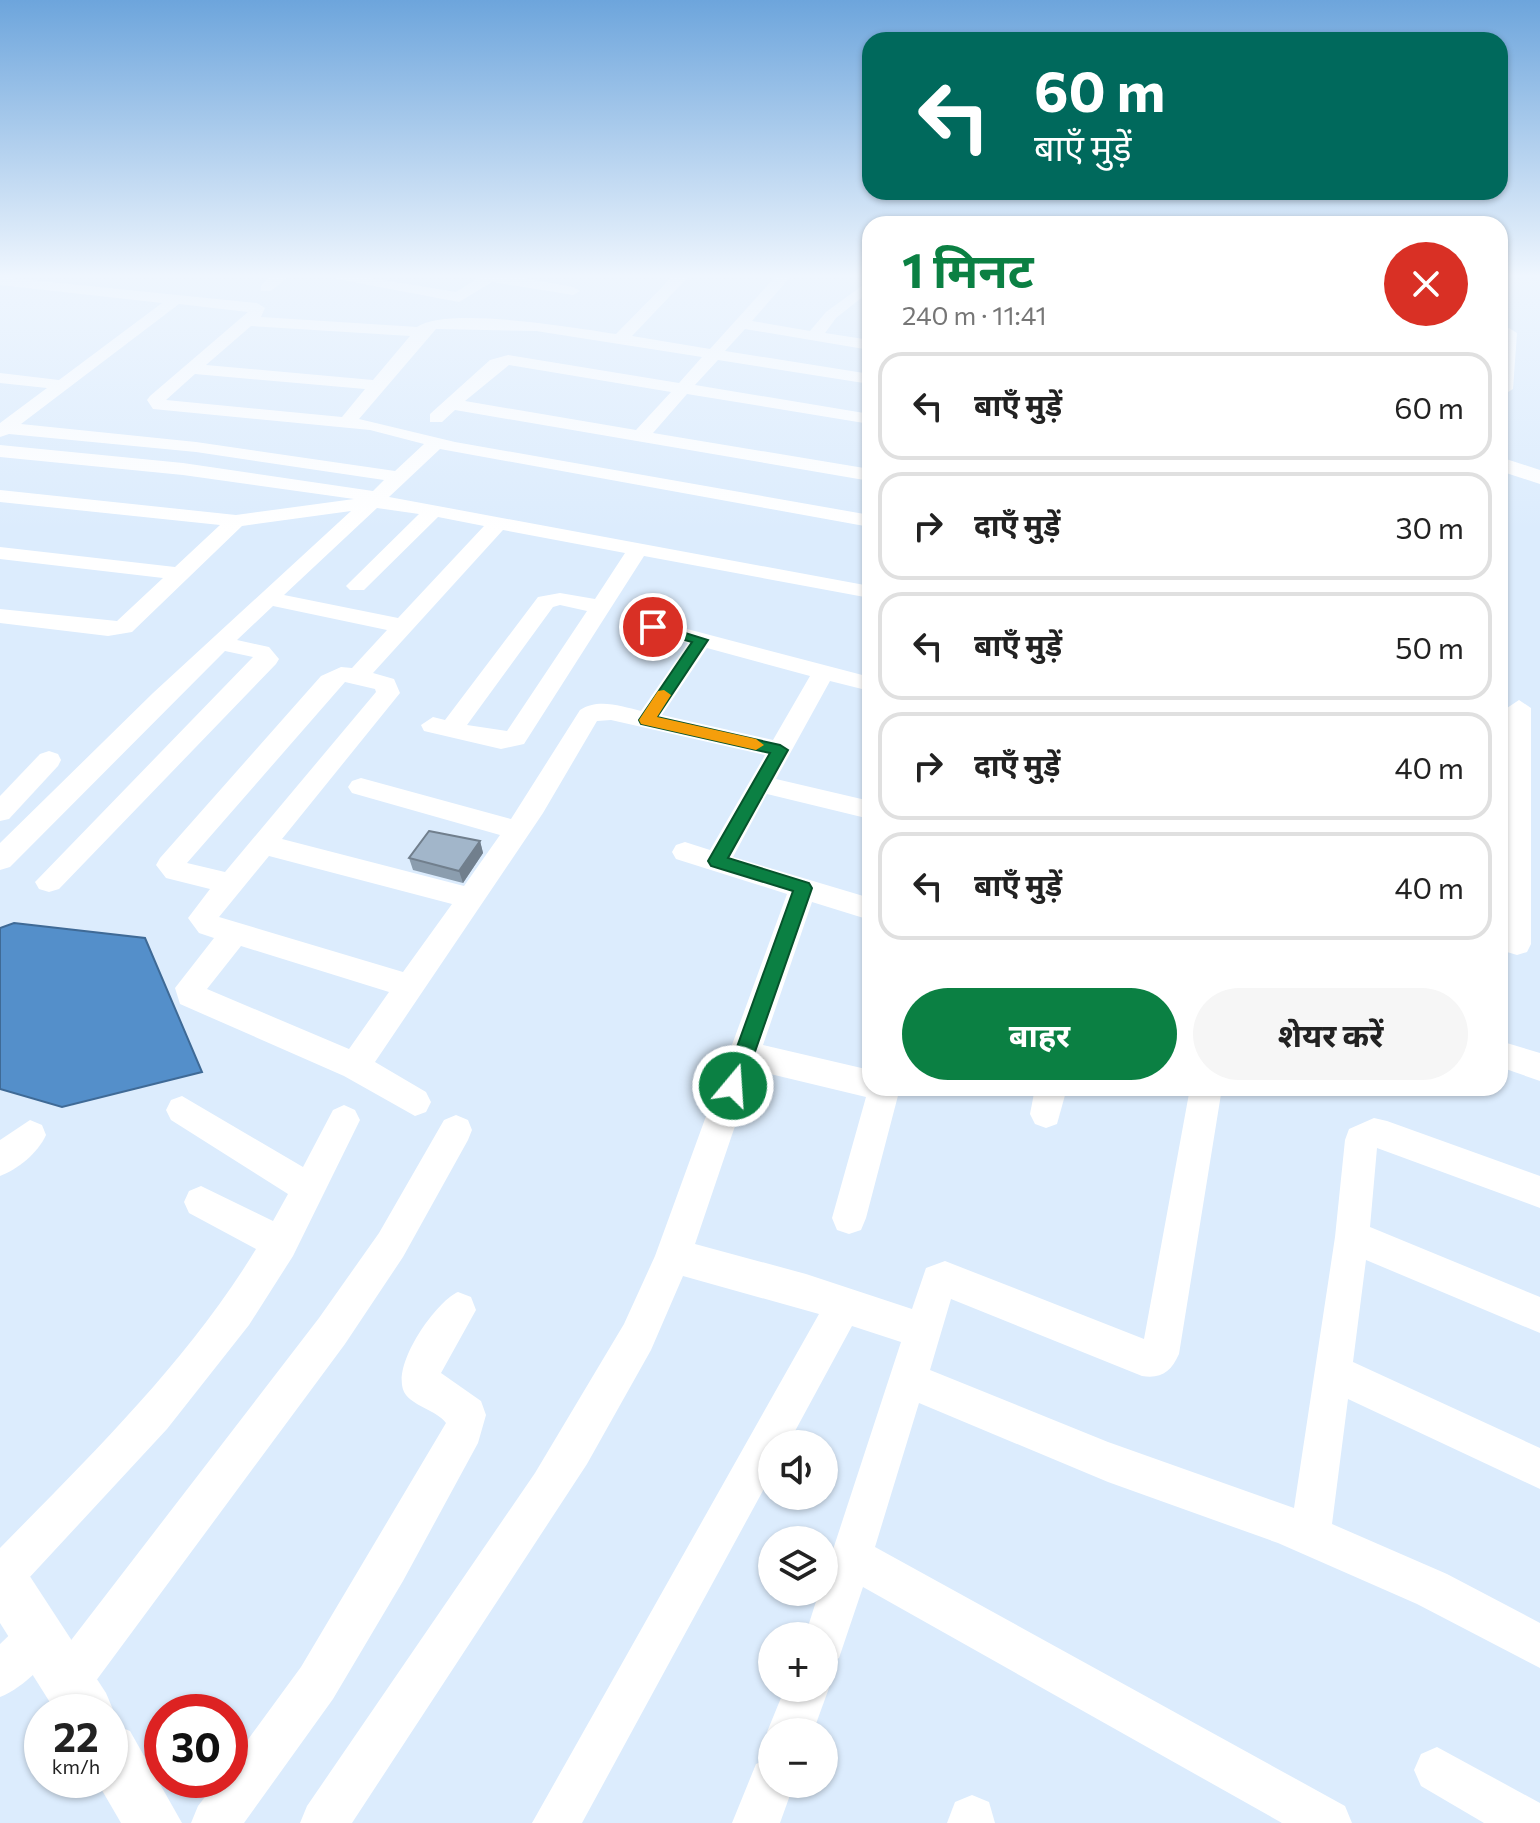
<!DOCTYPE html>
<html lang="hi">
<meta charset="utf-8">
<style>
body{margin:0;font-family:Commissioner,"Noto Sans Devanagari",sans-serif;background:#f6f6f6;color:#222;height:100vh;display:flex;flex-direction:column;font-size:30px;white-space:nowrap}
*{box-sizing:border-box;margin:0}
p{font-size:26px;color:#767676}
.icon{flex:none;width:44px;height:44px;fill:none;stroke:currentColor;stroke-width:2;stroke-linecap:round;stroke-linejoin:round}
.map{position:relative;flex:1;overflow:hidden}
.sheet{position:absolute;left:862px;top:216px;width:646px;height:880px;display:flex;flex-direction:column;background:#fff;border-radius:24px;box-shadow:0 2px 6px #0004}
.sheet>*{flex:none}
.banner{position:absolute;left:862px;top:32px;width:646px;height:168px;border-radius:24px;box-shadow:0 2px 6px #0004;background:#00695c;color:#fff;overflow:hidden}
.buttons{position:absolute;left:758px;top:1430px;display:grid;gap:16px}
.buttons a{display:grid;place-items:center;width:80px;height:80px;border-radius:50%;background:#fff;box-shadow:0 2px 6px #0004;font-size:40px}
.speed{position:absolute;left:24px;top:1694px;display:flex;gap:16px;font-size:40px;font-weight:700;text-align:center}
.speed>*{display:grid;place-content:center;width:104px;height:104px;border-radius:50%;background:#fff;box-shadow:0 2px 6px #0004;line-height:1}
.speed small{font-size:20px;font-weight:400}
.speed .limit{border:12px solid #d22;background:#fff;color:#111}
.pin{position:absolute;display:grid;place-items:center;width:68px;height:68px;color:#fff;margin:-34px;border:4px solid #fff;border-radius:50%;box-shadow:0 2px 8px #0007}
.me{position:absolute;width:88px;margin:-44px;rotate:18deg;stroke-linejoin:round;filter:drop-shadow(0 0 6px #0008)}
.turn{display:flex;align-items:center;gap:28px;height:168px;padding:0 40px;font-size:36px}
.turn .icon{width:104px;height:104px;stroke-width:2.5}
.turn b{display:block;font-size:56px;line-height:68px}
.round{display:grid;place-items:center;flex:none;width:84px;height:84px;border-radius:42px;background:#f6f6f6}
.headline{display:flex;align-items:center;justify-content:space-between;height:136px;padding:0 40px}
h1{font-size:48px;font-weight:700;line-height:60px;color:#0b8043}
.cta{display:flex;gap:16px;margin-top:auto;padding:16px 40px}
.cta a{flex:1;height:92px;border-radius:48px;background:#0b8043;color:#fff;font-size:32px;font-weight:700;line-height:92px;text-align:center}
.cta a+a{background:#f6f6f6;color:#222}
ul{padding:0;list-style:none}
li{display:flex;align-items:center;gap:24px;height:108px;margin:0 16px 12px;padding:0 24px;border:4px solid #e0e0e0;border-radius:24px}
li div{flex:1}
li b{display:block;font-size:30px}
li em{font-style:normal}
.map>svg:first-child{display:block}
</style>
<div class="map">
<svg width="1540" height="1823" viewBox="0 0 1540 1823">
<rect width="100%" height="100%" fill="#dcecfd"/>
<!-- water -->
<path fill="#548fca" stroke="#3f6a96" stroke-width="2" d="M14 923 145 938 202 1072 62 1107 0 1089V928Z"/>
<g fill="none" stroke-linecap="round" stroke-linejoin="round">
<!-- minor -->
<g fill="#fff" fill-rule="evenodd">
<path d="M273 275H290L271 291H261V285Z"/>
<path d="M316 275H352L456 292 483 275H506L573 287 580 291 573 295 492 282 459 302Z"/>
<path d="M674 275H690L632 336 710 349 777 275H792L752 321 810 331 826 312 870 280V291L836 318 825 333 870 340V350L745 329 725 351 870 374V384L718 360 695 385 870 414V424L687 394 653 433 870 469V481L455 410 442 422H430V414L490 360 508 355 679 383 702 357 536 331 436 329 359 419 455 442 870 515V527L440 449 389 497 870 586V598L644 556 524 744 501 749 424 731 421 725 433 717 445 720 538 597 560 593 595 599 625 553 503 530 373 673 394 679 400 693 282 839 464 886 500 835 352 793 348 787 352 781 361 778 511 819 580 710C598 698 621 706 641 711L688 643 645 632 642 627 645 622 653 620 870 677V691L830 681 776 779 870 801V819L767 794 733 857 870 898V920L812 902 763 1045 870 1070V1088H900L866 1218 861 1230 849 1234 837 1230 832 1218 866 1097 754 1070 695 1244 806 1274 912 1309 926 1268 945 1261 1144 1339 1190 1088H1222L1179 1354C1171 1372 1161 1379 1142 1376L951 1299 930 1370 1108 1442 1294 1508 1335 1237 1345 1140 1349 1129 1374 1118 1387 1121 1540 1176V1208L1377 1148 1370 1227 1540 1297V1333L1366 1260 1353 1362 1540 1448V1489L1348 1399 1332 1524 1447 1574 1540 1623V1668L1417 1604 1278 1543 1108 1482 919 1403 875 1547 1345 1806 1352 1823H1282L863 1587 839 1658 824 1665V1636H805L819 1592H824V1577L901 1342 852 1326 788 1444H772V1474L582 1823H532L819 1314 683 1276 651 1350 587 1464 352 1823H300L307 1806 535 1473 624 1324 655 1256 787 894 676 859 672 852 676 845 685 842 710 850 765 755 611 720 597 721 543 813 375 1062 426 1092 431 1102 426 1112 415 1116 344 1076 180 1004 175 988 214 938 199 933 188 918 210 889 166 878 156 865 160 858 321 676 341 667 352 668 387 630 273 606 237 640 269 647 279 659 276 664 59 889 49 892 39 889 35 882 253 657 225 651 10 867 0 870V843L153 693 351 511 242 526 132 632 108 636 0 623V609L117 621 163 578 0 559V547L175 567 220 525 0 502V490L236 515 354 499 183 475 0 457V445L183 463 373 491 384 480 196 452 9 434 0 437V423L47 388 0 383V373L59 380 162 303 0 285V277L257 303 265 308 261 317 417 327C448 306 576 328 616 334ZM179 304 248 312 150 396 147 400 153 409 370 430 424 444 395 471 196 442 21 424ZM251 326 410 336 373 380 206 365ZM509 365 671 392 636 430 465 401ZM195 374 365 389 342 417 166 400ZM377 508 419 514 350 582 346 586 350 590H364L438 517 484 526 398 618 284 595ZM560 605 587 611 507 731 467 725 553 607ZM707 648 810 676 773 740 662 715ZM345 682 375 689 376 692 225 872 187 863ZM269 856 452 904 403 972 219 917ZM241 946 389 992 349 1049 207 989Z"/>
<path d="M1509 328 1517 333 1513 389 1500 397 1501 333Z"/>
<path d="M1519 700 1531 708V944L1527 952 1517 955 1507 952 1503 944 1507 708Z"/>
<path d="M49 751 58 754 61 760 58 766 9 819 0 821V796L40 754Z"/>
<path d="M1500 1041 1540 1053V1081L1500 1067Z"/>
<path d="M1035 1088H1067L1057 1124 1046 1128 1035 1124 1030 1114Z"/>
<path d="M182 1096 303 1167 333 1110 344 1105 355 1110 360 1120 293 1256 249 1325 167 1429 16 1592 1 1598 0 1548C91 1455 188 1361 256 1249L189 1213 184 1202 189 1191 201 1186 273 1221 288 1194 171 1120 166 1110 171 1100Z"/>
<path d="M456 1115 468 1120 472 1130 468 1140 403 1257 345 1344 84 1697 68 1703 52 1697 46 1681 52 1665 319 1318 379 1233 444 1120Z"/>
<path d="M30 1120 42 1125 46 1135C38 1153 18 1169 0 1176V1140Z"/>
<path d="M458 1292 471 1297 476 1310 441 1373 481 1401 486 1415 478 1443 403 1581 333 1699 244 1823H191L198 1806 218 1780H230V1764L301 1667 446 1423C437 1411 416 1407 406 1395 387 1370 436 1301 458 1292Z"/>
<path d="M40 1613 55 1620 62 1635C51 1660 25 1687 0 1697V1644L25 1620Z"/>
<path d="M824 1676 829 1688 813 1732H772V1743L767 1732 785 1688H824Z"/>
<path d="M1437 1747 1540 1803V1823H1484L1421 1786 1414 1770 1421 1754Z"/>
<path d="M772 1757V1784H794L780 1823H732L756 1764Z"/>
<path d="M972 1795 989 1802 995 1823H947L955 1802Z"/>
</g>
<!-- tertiary -->
<g fill="#fff" fill-rule="evenodd">
<path d="M1500 457 1540 470V484L1500 471Z"/>
<path d="M0 1551 18 1558 106 1693 114 1712 110 1722V1712H56L0 1623Z"/>
<path d="M110 1723 130 1731 182 1823H121L96 1780H110Z"/>
</g>
</g>
<!-- wall -->
<path fill="#8b9dae" d="M480 841 483 853 463 883 413 870 409 858Z"/>
<!-- shaded-wall -->
<path fill="#717f8d" d="M480 841 483 853 463 883 459 871Z"/>
<!-- building -->
<path fill="#a2b6ca" stroke="#717f8d" stroke-width="2" d="M429 831 480 841 459 871 409 858Z"/>
<!-- sky -->
<linearGradient id="sky" x2="0" y2="1"><stop stop-color="#6da5dc"/><stop offset="0.52" stop-color="#eff6fe"/><stop offset="1" stop-color="#eff6fe" stop-opacity="0"/></linearGradient>
<rect width="1540" height="530" fill="url(#sky)"/>
<!-- route -->
<path fill="#0b8043" stroke="#07532c" stroke-width="2" d="M653 623 708 640 657 717 780 745 788 750 728 858 809 883 812 888 743 1086 740 1092H726L723 1086 793 891 711 866 708 861 770 753 641 724 639 720 692 642 648 630 646 627Z"/>
<!-- slow -->
<path fill="#f59e0b" d="M664 690 671 695 657 717 756 739 764 745 756 750 641 724 639 720 658 691Z"/>
</svg>
<div class="buttons">
<a><svg class="icon" aria-label="sound" viewBox="0 0 24 24"><path d="M4 9h4l5-4v14l-5-4H4zM17 9q2 3 0 6"/></svg></a>
<a><svg class="icon" aria-label="layers" viewBox="0 0 24 24"><path d="M12 4l9 5-9 5-9-5zM3 14l9 5 9-5"/></svg></a>
<a>+</a>
<a>−</a>
</div>
<div class="speed"><div>22<small>km/h</small></div><div class="limit">30</div></div>
<div class="pin" style="left:653px;top:627px;background:#d93025"><svg class="icon" aria-label="arrive" viewBox="0 0 24 24"><path d="M6 21V4h12l-3 4 3 4H6"/></svg></div>
<svg class="me" style="left:733px;top:1086px" viewBox="-20 -20 40 40"><circle r="17" fill="#0b8043" stroke="#fff" stroke-width="3"/><path d="M0-11L8 9 0 5-8 9z" fill="#fff"/></svg>
<div class="banner">
<div class="turn"><svg class="icon" aria-label="left" viewBox="0 0 24 24"><path d="M17 20v-9H6M10 6l-5 5 5 5"/></svg><div><b>60 m</b>बाएँ मुड़ें</div></div>
</div>
<section class="sheet">
<div class="headline"><div><h1>1 मिनट</h1><p>240 m · 11:41</p></div><a class="round" style="background:#d93025;color:#fff"><svg class="icon" aria-label="close" viewBox="0 0 24 24"><path d="M6 6l12 12M18 6L6 18"/></svg></a></div>
<ul>
<li><svg class="icon" aria-label="left" viewBox="0 0 24 24"><path d="M17 20v-9H6M10 6l-5 5 5 5"/></svg><div><b>बाएँ मुड़ें</b></div><em>60 m</em></li>
<li><svg class="icon" aria-label="right" viewBox="0 0 24 24"><path d="M7 20v-9h11M14 6l5 5-5 5"/></svg><div><b>दाएँ मुड़ें</b></div><em>30 m</em></li>
<li><svg class="icon" aria-label="left" viewBox="0 0 24 24"><path d="M17 20v-9H6M10 6l-5 5 5 5"/></svg><div><b>बाएँ मुड़ें</b></div><em>50 m</em></li>
<li><svg class="icon" aria-label="right" viewBox="0 0 24 24"><path d="M7 20v-9h11M14 6l5 5-5 5"/></svg><div><b>दाएँ मुड़ें</b></div><em>40 m</em></li>
<li><svg class="icon" aria-label="left" viewBox="0 0 24 24"><path d="M17 20v-9H6M10 6l-5 5 5 5"/></svg><div><b>बाएँ मुड़ें</b></div><em>40 m</em></li>
</ul>
<div class="cta"><a>बाहर</a><a>शेयर करें</a></div>
</section>
</div>
